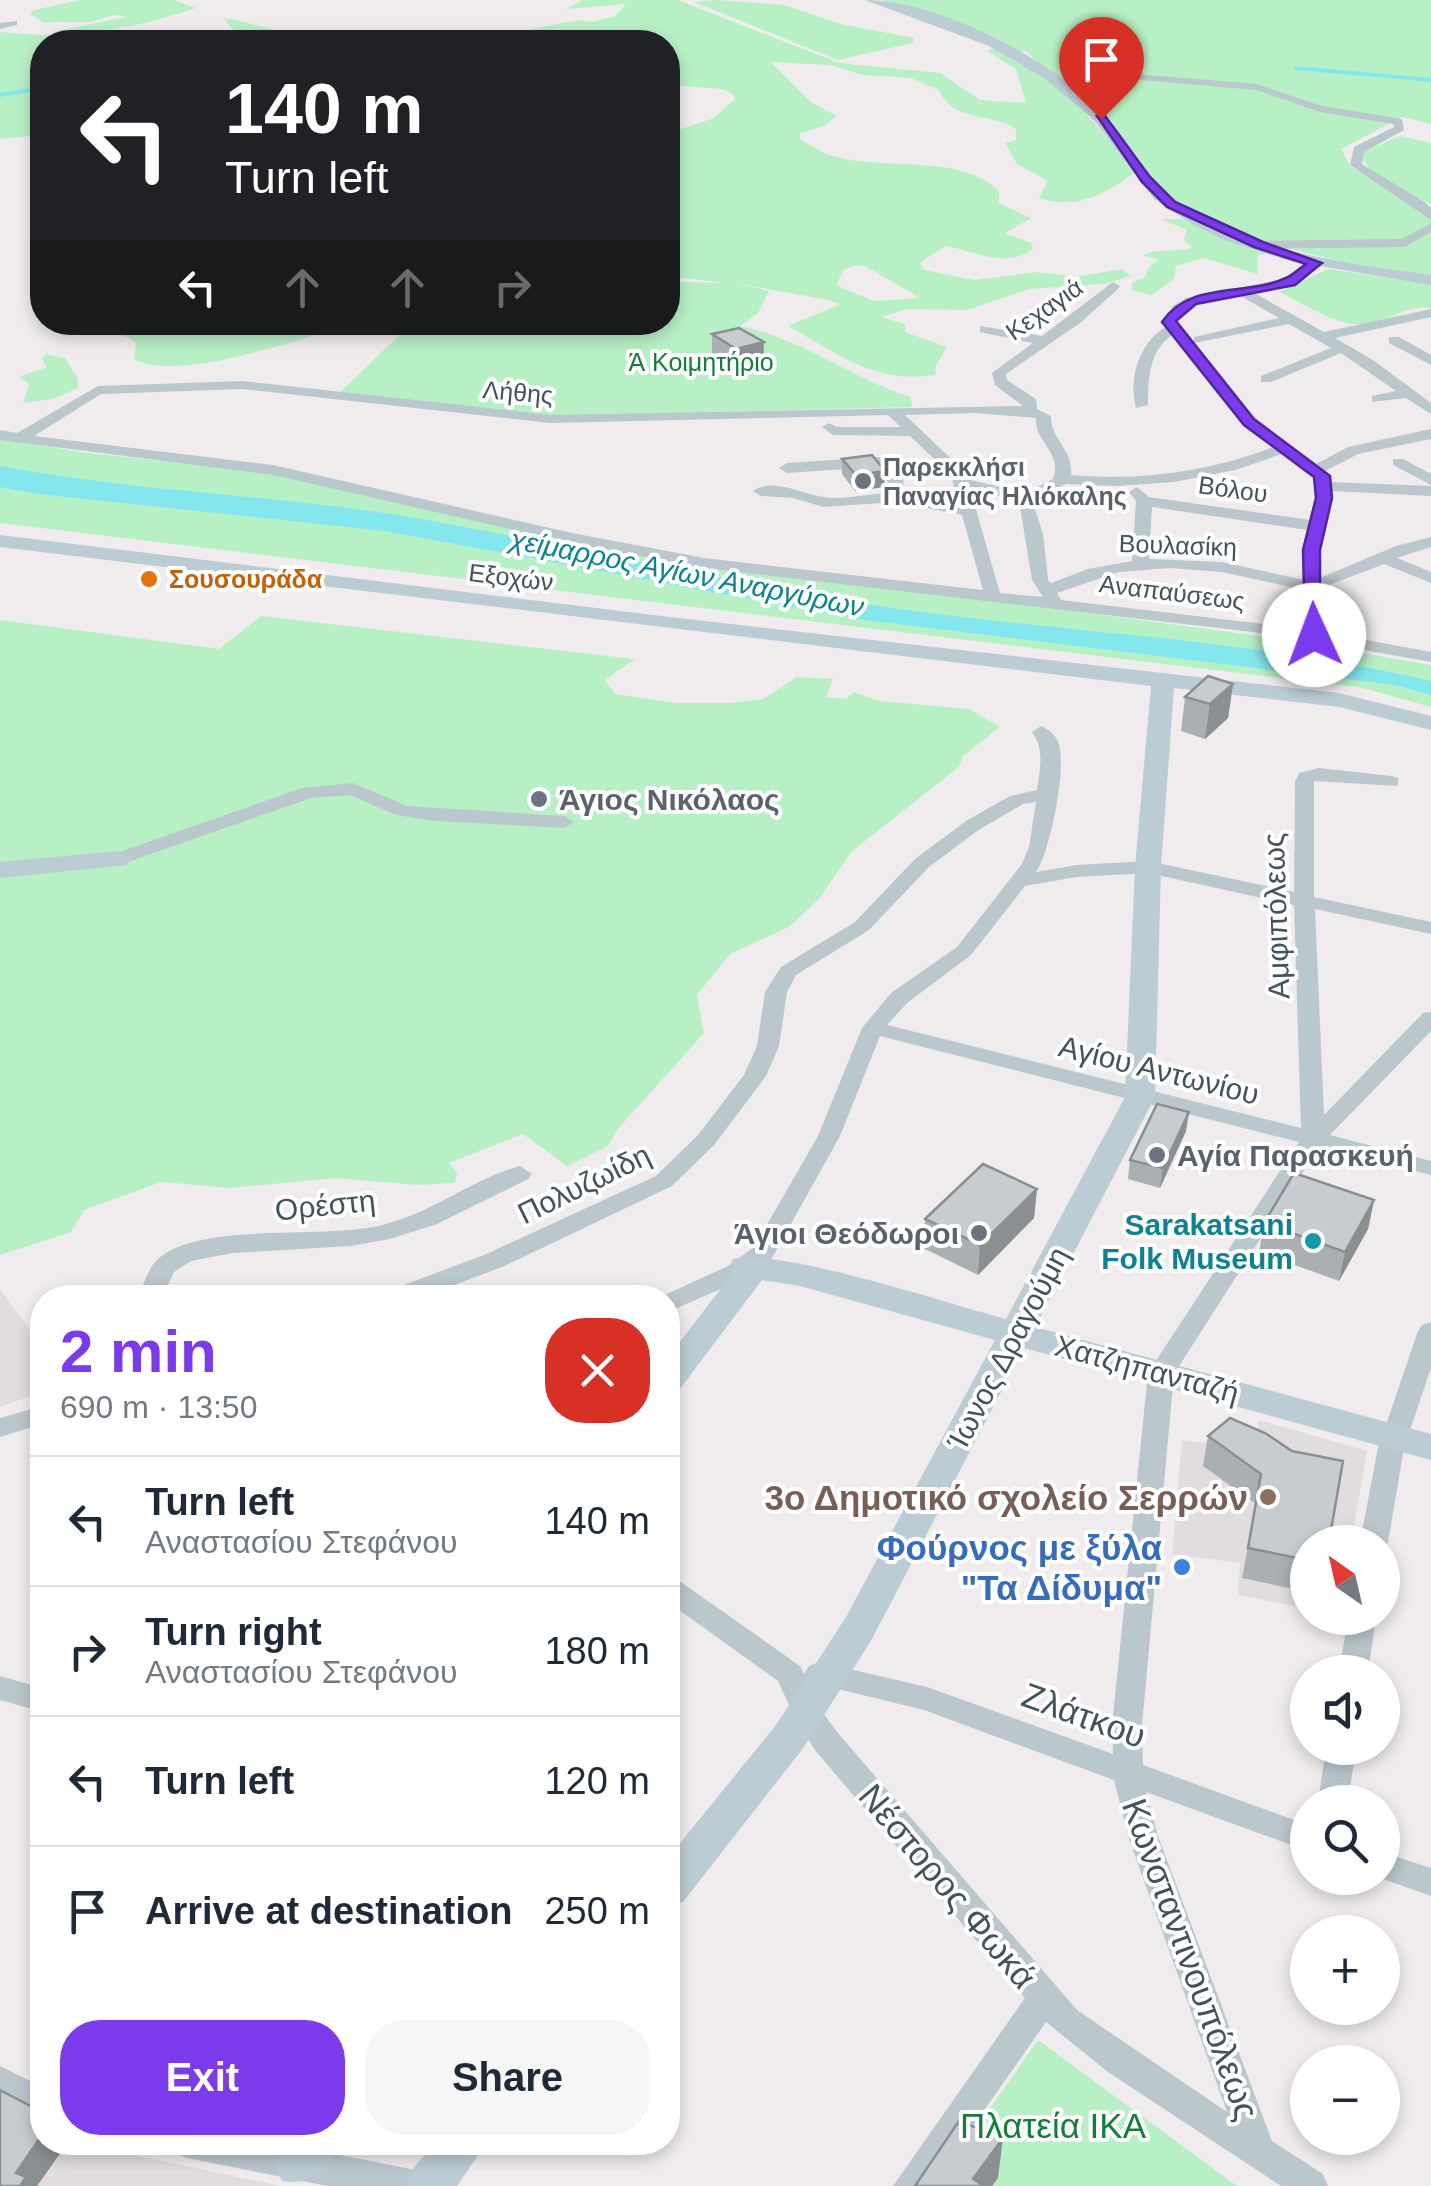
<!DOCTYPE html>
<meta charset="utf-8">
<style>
body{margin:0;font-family:Arial,sans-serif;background:#f6f6f7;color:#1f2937;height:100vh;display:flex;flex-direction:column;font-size:38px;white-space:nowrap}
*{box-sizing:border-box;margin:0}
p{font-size:32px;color:#747a83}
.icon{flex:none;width:55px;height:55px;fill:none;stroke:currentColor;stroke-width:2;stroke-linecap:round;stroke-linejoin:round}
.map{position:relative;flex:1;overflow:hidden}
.drawer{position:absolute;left:30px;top:1285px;width:650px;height:870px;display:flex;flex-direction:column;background:#fff;border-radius:40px;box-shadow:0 5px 15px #0003}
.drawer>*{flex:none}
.top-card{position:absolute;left:30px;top:30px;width:650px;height:305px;border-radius:40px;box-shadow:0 5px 15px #0003;background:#202124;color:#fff;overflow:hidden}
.needle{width:65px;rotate:326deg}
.buttons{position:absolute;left:1290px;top:1525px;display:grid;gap:20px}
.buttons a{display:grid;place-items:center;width:110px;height:110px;border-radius:50%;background:#fff;box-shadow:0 5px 15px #0003;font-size:50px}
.pin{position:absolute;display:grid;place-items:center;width:85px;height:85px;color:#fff;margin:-102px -42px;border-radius:50% 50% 50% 0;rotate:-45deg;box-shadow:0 0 10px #0007}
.pin .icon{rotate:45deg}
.me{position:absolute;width:110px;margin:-55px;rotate:358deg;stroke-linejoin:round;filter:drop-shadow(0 0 8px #0008)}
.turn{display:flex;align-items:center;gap:35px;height:210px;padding:0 30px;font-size:45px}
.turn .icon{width:130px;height:130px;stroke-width:2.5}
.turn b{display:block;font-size:70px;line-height:85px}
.lanes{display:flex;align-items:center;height:95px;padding:0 30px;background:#0003;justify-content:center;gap:50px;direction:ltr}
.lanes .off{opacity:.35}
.round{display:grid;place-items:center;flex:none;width:105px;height:105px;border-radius:40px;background:#f6f6f7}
.headline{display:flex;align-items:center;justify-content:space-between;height:170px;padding:0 30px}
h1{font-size:60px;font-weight:800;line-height:75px;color:#7c3aed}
.button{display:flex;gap:20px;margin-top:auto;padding:20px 30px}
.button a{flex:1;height:115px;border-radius:40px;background:#7c3aed;color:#fff;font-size:40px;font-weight:800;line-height:115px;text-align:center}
.button a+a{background:#f6f6f7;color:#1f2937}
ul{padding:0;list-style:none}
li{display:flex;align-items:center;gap:30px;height:130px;padding:0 30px;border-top:2px solid #e0e1e3}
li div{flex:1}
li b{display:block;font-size:38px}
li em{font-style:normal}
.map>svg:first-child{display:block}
</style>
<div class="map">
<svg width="1431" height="2186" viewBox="0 0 1431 2186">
<rect width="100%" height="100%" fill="#f0eced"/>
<!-- education -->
<g fill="#e1dddf">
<path d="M0 1289 42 1347V1392L0 1407Z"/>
<path d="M1259 1420 1367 1451 1351 1542H1308L1307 1608 1238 1595 1240 1563 1172 1554 1182 1440 1253 1449Z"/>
<path d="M0 2110 42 2142 77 2143 281 2186H0Z"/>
</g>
<!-- green -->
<g fill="#b8f0c6" fill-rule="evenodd">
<path d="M80 0H174L196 8C153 23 99 35 52 32L125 17C108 11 102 22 86 22 72 22 60 21 45 23L30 14 34 10Z"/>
<path d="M582 0H678L839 63 940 73 980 100 1026 103 1016 69 987 51 995 47C1055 77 1096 119 1134 173 1104 195 1076 210 1039 198L1048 181 1017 164 1005 143 1016 140V129C990 112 952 122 939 90L911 78 863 75 830 65 771 62 812 103 837 116 824 126 799 134 801 140C812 146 824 154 837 157 882 170 963 154 999 191V203L1031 218 1005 233 1031 243 1033 249C1004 270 975 250 945 246L920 263 924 270 974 280 1037 272 1076 277 1122 269 1131 276 1103 284 1029 289 968 310 908 309 881 317 905 324V332L947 347 935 367 936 375C874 384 840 355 788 326L840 304 828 300 734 283 769 291 758 313 740 326C800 337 852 379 911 397L912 407 546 416 338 394 412 323 668 322V288L679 282 726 283 683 278 668 285V136H676L675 131 714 118 735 99 733 94 722 89 668 85V76L675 67 668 62V42H543L528 38 531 29 580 20 592 22 615 16 626 4 566 9ZM858 265 867 267 920 298 874 301 840 287 837 283 844 269Z"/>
<path d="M716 0 785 5 841 24 914 38 913 43 838 60 694 2Z"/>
<path d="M882 0H1431V124L1402 117 1341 149 1351 167 1431 213V276L1352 264 1286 248 1257 256 1258 274 1203 258 1176 266 1174 279 1151 295 1132 290V283L1145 277 1149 267 1158 260 1143 255C1157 247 1176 254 1192 247L1184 240 1187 230 1161 219H1194L1153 180 1135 153 1026 51 1018 52Z"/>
<path d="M223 17 292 34 316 35 325 42C290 43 240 48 223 17Z"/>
<path d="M0 32 70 37 80 42H42V135L0 139Z"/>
<path d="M1400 136 1431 143V204C1409 194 1367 178 1361 153Z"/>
<path d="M1328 269 1431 284V308C1407 304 1387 323 1362 324 1335 326 1303 303 1279 292Z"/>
<path d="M55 323V322L355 323C306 336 180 384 134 359L136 343C117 325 81 337 56 328Z"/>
<path d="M46 354 65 358 78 379V388L53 399 23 403 29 384 19 377 47 367 42 359Z"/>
<path d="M0 438 80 452 280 474 592 546 1274 638 1431 665V707L1363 688 0 523Z"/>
<path d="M261 616 635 659 605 680 615 694 675 703H732L763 699 797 677 833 679 826 697 846 699 854 692 880 701 969 709 1000 727 962 757 960 766 851 852 820 898 789 927 730 954 697 995 704 1033 617 1130 608 1146 567 1166 523 1134 449 1163 457 1173 455 1183 418 1185 336 1178 231 1188 161 1182 84 1210 71 1232 0 1255V620L219 649Z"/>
<path d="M1038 2040 1237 2186H992L997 2178 954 2160Z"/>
</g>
<!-- water -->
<path fill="#84e7ee" d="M0 466C131 491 265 494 397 515 583 546 765 594 953 616 1113 635 1274 644 1431 681V695L1395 685 864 620 385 531 38 494 0 487Z"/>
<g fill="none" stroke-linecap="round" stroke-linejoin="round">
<!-- stream -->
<g stroke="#84e7ee" stroke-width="4">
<path d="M202 42 207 40"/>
<path d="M1296 68 1431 80"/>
<path d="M0 95 42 88"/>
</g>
<!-- street -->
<g fill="#bac7cd" fill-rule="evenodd">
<path d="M17 21V25L0 29V23Z"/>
<path d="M1123 73 1257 84 1322 106 1402 119 1404 130 1364 152 1362 164 1426 203 1431 208V220L1350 165 1354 147 1394 127 1393 124 1320 112 1256 90 1119 78Z"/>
<path d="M1431 223V232L1405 247 1258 249 1252 245 1258 241 1402 239Z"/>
<path d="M1315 259 1320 260V266L1297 283 1254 293 1324 332 1431 309V317L1335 338 1373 360 1431 403V414L1406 398 1372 402V396L1396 391 1341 353 1271 382H1261V376L1331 348 1289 324 1194 343V337L1279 318 1237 294 1196 303 1176 322 1254 419 1316 464 1348 447 1431 429V439L1358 454 1325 471 1330 482 1431 486V496L1331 491 1319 550 1320 578 1396 546 1431 537V547L1397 558 1431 572V583L1384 564 1321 588 1323 632 1431 652V662L1286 636 704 568 572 543 273 475 0 440V430L17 433 98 386 242 381 550 415 1023 406 995 385 992 373 1033 343 980 332V326L1042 336 1113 282 1120 286 1118 289 1080 323 1006 374 1007 380 1036 399 1037 409 1051 416C1050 439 1074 450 1071 475 1140 481 1208 472 1273 447L1244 425 1172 335C1149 351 1148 379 1148 405L1136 408C1128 380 1139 342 1166 327L1162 322 1173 306 1186 298 1284 279ZM242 389 550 423 888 415 901 427H837L829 423 822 427 833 435 910 436 951 475 959 505 904 494 903 477 879 457 787 463 779 468 787 473 875 467 887 478 888 493C868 494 843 500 823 497 801 494 773 477 753 491L761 496 793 498 823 507 896 502 962 515 983 590 704 558 572 533 273 465 34 436 101 394ZM975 413 1036 418C1034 442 1063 452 1053 479L1025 493 967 479 963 470 905 415ZM1282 454 1314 478 1316 498 1310 520 1149 497 1137 487 1129 492 1136 501 1132 561 1088 569 1051 583 1048 580 1043 534 1033 503 1037 499 1066 484 1117 486 1174 482 1235 470ZM970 489 1019 501 1032 580 1043 597 1000 593ZM1152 507 1308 530 1303 550 1304 580 1222 562 1149 559ZM1170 568 1222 572 1304 590 1305 629 1061 600 1057 593 1119 572Z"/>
<path d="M1389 337H1399L1431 355V365L1389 343Z"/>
<path d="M1393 459H1403L1431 474V485L1393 465Z"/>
<path d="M1041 726C1048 729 1055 734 1058 742 1068 765 1050 852 1036 872L1077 865 1148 861 1294 892 1295 782 1299 773 1319 768 1391 776 1398 778V786L1314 781V897L1431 922V934L1315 909 1324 1115 1423 1013 1431 1012V1031L1330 1135 1431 1161V1175L1319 1147 1174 1374 1142 1726 1143 1765 1308 1825V1851L1146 1792 1158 1836 1272 2141 1323 2174 1328 2186H1281L1108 2072 1046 2022 931 2186H893L1025 1998 815 1750 796 1720 778 1681 668 1602V1577L678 1580 800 1666 804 1674 809 1666 819 1662 927 1687 1113 1754 1112 1726 1148 1373 1299 1142 880 1036 840 1136 772 1258 746 1278 677 1308 668 1310V1298H658L728 1266 754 1247 818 1136 862 1028 891 993 957 947 1022 864 1029 847 1036 802 1023 804 980 829 929 867 869 930 796 975 787 992 779 1046 766 1076 714 1145 672 1186 502 1267 420 1298H382L385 1292 484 1255 656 1176 698 1135 744 1075 757 1046 765 992 781 967 855 922 915 859 966 821 1010 796 1037 790C1040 768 1045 750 1032 732ZM1148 873 1294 905 1301 1128 887 1025 907 1003 971 955 1025 886 1077 877ZM805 1675 809 1682 924 1710 1114 1780 1128 1836 1227 2112 1077 2010 837 1732 818 1706Z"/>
<path d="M353 783 407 806 564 816 574 822 564 828 435 821 396 815 350 795 311 798 125 863H111L108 859 111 855 302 788Z"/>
<path d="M520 1166 532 1174 528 1179 437 1224 390 1239 351 1246 233 1253 191 1261 174 1272 162 1298H137C144 1285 148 1267 159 1258 205 1220 327 1241 386 1224 433 1212 473 1179 520 1166Z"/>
<path d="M1431 1322V1368L1404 1448 1388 1542 1382 1550V1542H1360L1378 1448 1418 1331 1422 1325Z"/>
<path d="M42 1406V1424L0 1437V1418Z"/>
<path d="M1348 1618H1376L1368 1672H1339Z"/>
<path d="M0 1676 42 1688V1712L0 1700Z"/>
<path d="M1326 1748H1356L1348 1802H1318Z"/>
<path d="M1382 1852 1431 1868V1896L1380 1878H1382Z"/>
<path d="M0 2066 42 2087V2120L0 2099Z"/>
<path d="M170 2142H273L411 2169 423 2174 428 2186H327L187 2158 175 2153Z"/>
</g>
<!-- secondary -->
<g fill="#bcccd5" fill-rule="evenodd">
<path d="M865 0C939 0 1059 63 1108 118 1132 145 1147 179 1176 200 1250 252 1344 263 1431 275V285L1290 261 1224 240 1194 225 1154 199 1094 120 1044 78 989 46Z"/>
<path d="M0 535 670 617 1339 693 1431 716V730L1339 707 1174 688 1161 867 1155 1097 1035 1327 1431 1434V1460L1024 1348 872 1639 804 1747 683 1902 668 1907V1858L776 1725 846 1617 995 1340 800 1286 762 1280 680 1389 668 1392V1357L733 1273 729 1267 733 1259C778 1247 952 1305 1006 1319L1125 1097 1135 867 1151 686 0 547Z"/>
<path d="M118 851 131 859 127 865 0 878V862Z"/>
<path d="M288 2142H341C329 2169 312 2186 282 2181L275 2165Z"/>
<path d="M435 2142H487L457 2186H405L412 2170Z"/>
</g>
</g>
<!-- wall -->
<g fill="#aaafb3">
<path d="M739 328 763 371 736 378 712 363V334Z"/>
<path d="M842 459 885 471 884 487 855 491 842 474Z"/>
<path d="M1233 684 1228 718 1205 739 1181 731 1185 697Z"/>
<path d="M1186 1131 1160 1188 1128 1179 1130 1160Z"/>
<path d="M1037 1189 1034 1218 978 1275 923 1248 925 1219Z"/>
<path d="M1374 1200 1368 1229 1339 1281 1259 1252 1264 1223Z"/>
<path d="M1230 1418 1308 1542V1592L1242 1578 1256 1504 1203 1466 1208 1436Z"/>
</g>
<!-- shaded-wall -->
<g fill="#8b8f92">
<path d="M764 342 763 371 736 378V349Z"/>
<path d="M885 471 884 487 855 491 856 475Z"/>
<path d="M1233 684 1228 718 1205 739 1210 704Z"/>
<path d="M1189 1112 1186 1131 1160 1188 1163 1168Z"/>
<path d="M1037 1189 1034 1218 978 1275 980 1245Z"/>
<path d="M1374 1200 1368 1229 1339 1281 1345 1252Z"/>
<path d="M42 2135V2142H62L64 2148 37 2186H20L16 2173Z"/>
<path d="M1003 2138 998 2178 992 2186H972L973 2179Z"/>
</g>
<!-- building -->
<g fill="#c6ccd0" stroke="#8b8f92" stroke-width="2.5">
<path d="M739 328 764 342 736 349 712 334Z"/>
<path d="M872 455 885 471 856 475 842 459Z"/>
<path d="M1208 676 1233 684 1210 704 1185 697Z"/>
<path d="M1157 1104 1189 1112 1163 1168 1130 1160Z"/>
<path d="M983 1164 1037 1189 980 1245 925 1219Z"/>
<path d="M1294 1173 1374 1200 1345 1252 1264 1223Z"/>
<path d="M1230 1418 1265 1433 1292 1451 1343 1461 1329 1542H1308V1560L1248 1548 1261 1474 1208 1436Z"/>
<path d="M0 2090 42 2112V2135L16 2173 26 2177 20 2186H0Z"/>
<path d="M959 2121 1003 2138 973 2179 984 2186H915Z"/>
</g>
<!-- route -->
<path fill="#7c3aed" stroke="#51269a" stroke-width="2.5" d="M1097 116H1105L1150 177 1175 202 1263 242 1322 263 1295 285 1196 304 1176 321 1254 419 1330 476 1332 498 1320 550V639L1305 635 1303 550 1316 498 1314 477 1244 425 1162 322C1190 280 1245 297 1286 278 1293 275 1300 268 1306 264L1254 247 1167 207 1142 182Z"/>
<!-- markers -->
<g fill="#6b7280" stroke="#fff" stroke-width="4">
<circle cx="863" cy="481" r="10"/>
<circle cx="539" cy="799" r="10"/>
<circle cx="1157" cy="1155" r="10"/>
<circle cx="979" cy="1233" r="10"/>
</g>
<circle fill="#e8710a" stroke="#fff" stroke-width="4" cx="149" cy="579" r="10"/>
<circle fill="#0f9aa8" stroke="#fff" stroke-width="4" cx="1313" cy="1241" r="10"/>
<circle fill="#8d6e63" stroke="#fff" stroke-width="4" cx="1268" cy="1497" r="10"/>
<circle fill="#3f7fe0" stroke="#fff" stroke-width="4" cx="1182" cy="1567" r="10"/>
<g text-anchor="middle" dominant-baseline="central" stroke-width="8" stroke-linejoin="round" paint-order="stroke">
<!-- far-street labels -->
<g font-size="25" fill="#44535b" stroke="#fff">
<text transform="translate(1044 309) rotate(-35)">Κεχαγιά</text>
<text transform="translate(518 392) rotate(5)">Λήθης</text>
<text transform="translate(1233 489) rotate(8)">Βόλου</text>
<text transform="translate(1178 545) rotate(2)">Βουλασίκη</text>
<text transform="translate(511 577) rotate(7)">Εξοχών</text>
<text transform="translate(1172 592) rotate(7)">Αναπαύσεως</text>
</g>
<!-- far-park labels -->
<g font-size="25" fill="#137e3a" stroke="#fff">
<text x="701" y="362">Ά Κοιμητήριο</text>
</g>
<!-- far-worship labels -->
<g font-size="25" font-weight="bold" fill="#5b616d" stroke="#fff" text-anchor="start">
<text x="883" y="467">Παρεκκλήσι<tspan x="883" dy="29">Παναγίας Ηλιόκαλης</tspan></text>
</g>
<!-- far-food labels -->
<g font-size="25" font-weight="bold" fill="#c56008" stroke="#fff" text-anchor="start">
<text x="169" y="579">Σουσουράδα</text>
</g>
<!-- far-water labels -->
<g font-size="28" font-style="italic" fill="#09838c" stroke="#fff">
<text transform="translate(687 573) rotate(11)">χείμαρρος Αγίων Αναργύρων</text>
</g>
<!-- worship labels -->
<g font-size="30" font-weight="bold" fill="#5b616d" stroke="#fff" text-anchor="start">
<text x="559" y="799">Άγιος Νικόλαος</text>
<text x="1177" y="1155">Αγία Παρασκευή</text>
<text x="959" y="1233" text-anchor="end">Άγιοι Θεόδωροι</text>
</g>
<!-- street labels -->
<g font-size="30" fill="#44535b" stroke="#fff">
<text transform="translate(1276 916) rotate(-92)">Αμφιπόλεως</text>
<text transform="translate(1159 1070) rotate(14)">Αγίου Αντωνίου</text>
<text transform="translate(584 1184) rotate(-26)">Πολυζωίδη</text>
<text transform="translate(325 1205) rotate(-6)">Ορέστη</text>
<text transform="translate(1008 1348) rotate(-62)">Ίωνος Δραγούμη</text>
<text transform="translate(1147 1369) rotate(15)">Χατζηπανταζή</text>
</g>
<!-- culture labels -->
<g font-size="30" font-weight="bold" fill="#0d838f" stroke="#fff" text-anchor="end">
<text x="1293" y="1224">Sarakatsani<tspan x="1293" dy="34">Folk Museum</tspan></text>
</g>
<!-- near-education labels -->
<g font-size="35" font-weight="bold" fill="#785e54" stroke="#fff" text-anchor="end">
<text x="1248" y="1497">3ο Δημοτικό σχολείο Σερρών</text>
</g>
<!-- near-shop labels -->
<g font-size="35" font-weight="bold" fill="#366cbe" stroke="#fff" text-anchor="end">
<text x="1162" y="1547">Φούρνος με ξύλα<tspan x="1162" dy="40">"Τα Δίδυμα"</tspan></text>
</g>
<!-- near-street labels -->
<g font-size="35" fill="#44535b" stroke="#fff">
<text transform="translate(1084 1715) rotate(20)">Ζλάτκου</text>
<text transform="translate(948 1886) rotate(50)">Νέστορος Φωκά</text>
<text transform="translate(1191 1959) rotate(70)">Κωνσταντινουπόλεως</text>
</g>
<!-- near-park labels -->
<g font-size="35" fill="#137e3a" stroke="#fff">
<text x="1053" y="2125">Πλατεία ΙΚΑ</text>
</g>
</g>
</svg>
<div class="buttons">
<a><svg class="needle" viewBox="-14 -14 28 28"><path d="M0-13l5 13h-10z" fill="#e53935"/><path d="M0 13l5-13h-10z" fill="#747a83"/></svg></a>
<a><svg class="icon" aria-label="sound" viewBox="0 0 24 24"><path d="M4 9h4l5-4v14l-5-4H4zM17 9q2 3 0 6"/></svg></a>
<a><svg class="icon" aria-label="search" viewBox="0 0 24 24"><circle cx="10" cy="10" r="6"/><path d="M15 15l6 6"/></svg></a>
<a>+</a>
<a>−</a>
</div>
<div class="pin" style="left:1101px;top:119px;background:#d93025"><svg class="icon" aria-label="arrive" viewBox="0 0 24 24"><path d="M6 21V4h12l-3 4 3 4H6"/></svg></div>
<svg class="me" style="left:1314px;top:635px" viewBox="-20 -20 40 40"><circle r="19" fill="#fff"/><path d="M0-13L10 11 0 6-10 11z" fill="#7c3aed"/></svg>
<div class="top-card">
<div class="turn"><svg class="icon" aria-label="left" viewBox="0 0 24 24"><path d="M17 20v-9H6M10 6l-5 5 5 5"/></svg><div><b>140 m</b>Turn left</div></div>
<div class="lanes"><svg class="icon" aria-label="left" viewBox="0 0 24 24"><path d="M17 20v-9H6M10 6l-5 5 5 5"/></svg><svg class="icon off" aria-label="ahead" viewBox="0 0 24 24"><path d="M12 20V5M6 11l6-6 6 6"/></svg><svg class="icon off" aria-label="ahead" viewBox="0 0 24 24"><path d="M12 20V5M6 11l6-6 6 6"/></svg><svg class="icon off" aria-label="right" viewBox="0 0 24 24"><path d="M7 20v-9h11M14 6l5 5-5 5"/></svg></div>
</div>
<section class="drawer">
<div class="headline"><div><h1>2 min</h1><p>690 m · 13:50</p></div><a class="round" style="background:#d93025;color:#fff"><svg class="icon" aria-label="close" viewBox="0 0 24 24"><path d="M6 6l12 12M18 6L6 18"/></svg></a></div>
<ul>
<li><svg class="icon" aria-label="left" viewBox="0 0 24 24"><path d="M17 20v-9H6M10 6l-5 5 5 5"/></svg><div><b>Turn left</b><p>Αναστασίου Στεφάνου</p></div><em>140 m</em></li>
<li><svg class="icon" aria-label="right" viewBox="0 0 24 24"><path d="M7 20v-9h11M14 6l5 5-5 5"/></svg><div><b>Turn right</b><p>Αναστασίου Στεφάνου</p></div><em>180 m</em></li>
<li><svg class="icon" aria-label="left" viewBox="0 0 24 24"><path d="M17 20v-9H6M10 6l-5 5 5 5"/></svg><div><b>Turn left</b></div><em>120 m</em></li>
<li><svg class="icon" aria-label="arrive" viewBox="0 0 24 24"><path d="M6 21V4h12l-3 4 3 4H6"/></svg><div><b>Arrive at destination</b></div><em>250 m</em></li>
</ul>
<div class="button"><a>Exit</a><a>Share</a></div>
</section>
</div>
